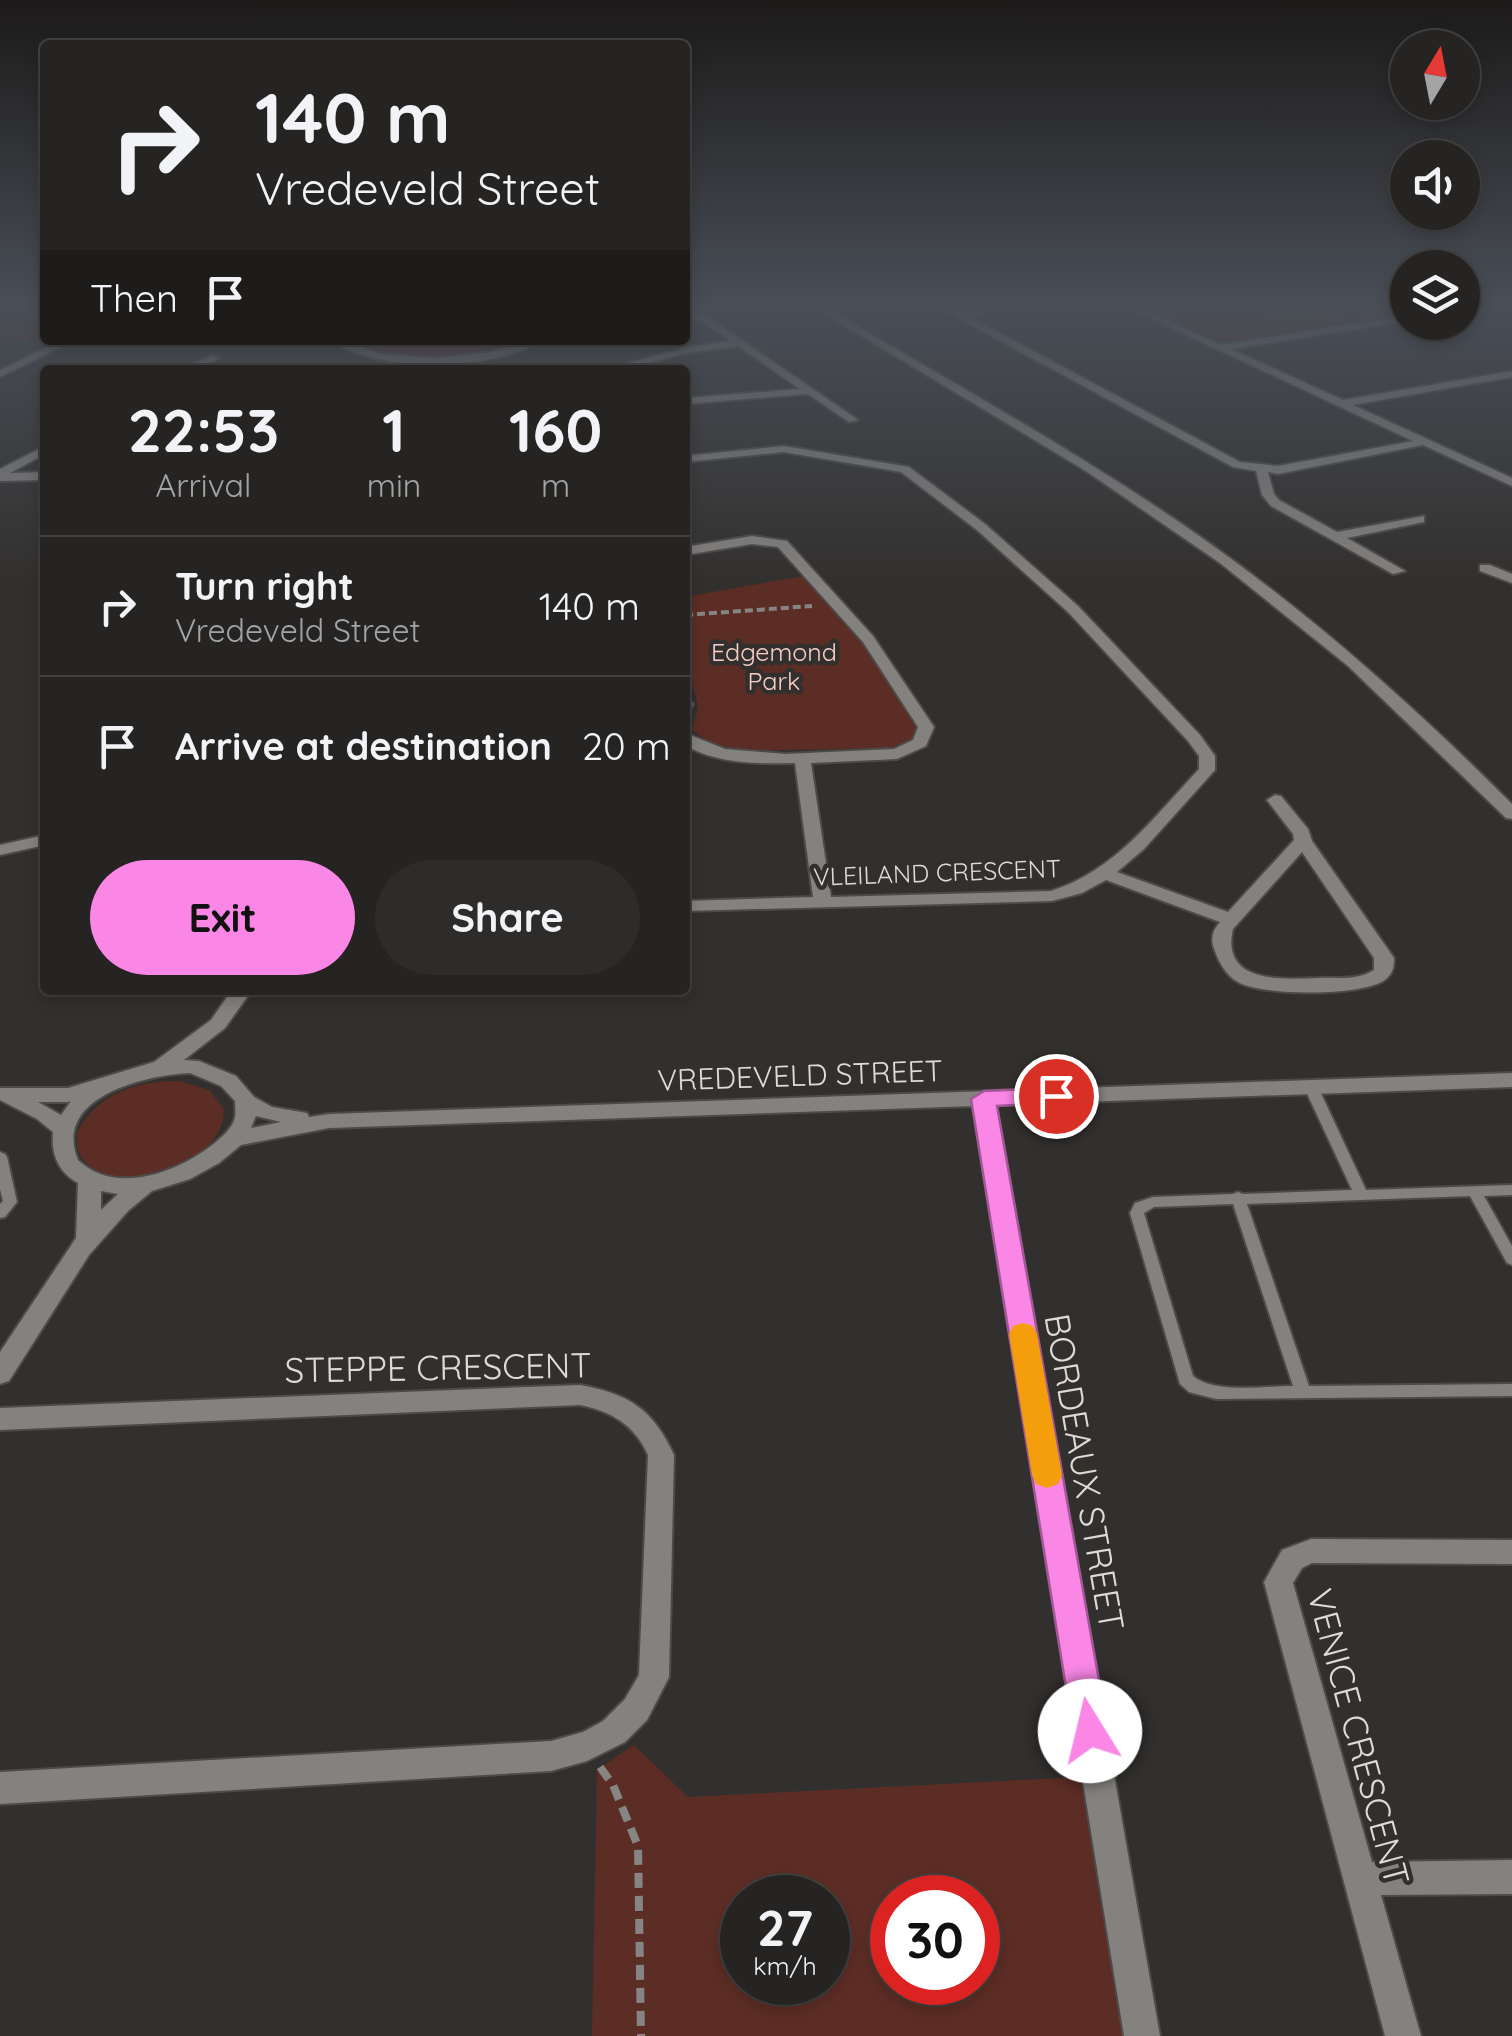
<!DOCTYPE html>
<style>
body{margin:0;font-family:Quicksand,sans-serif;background:#2e2c2a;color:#f1f3f6;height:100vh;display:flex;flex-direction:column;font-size:38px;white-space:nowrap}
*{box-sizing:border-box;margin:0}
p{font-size:32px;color:#a4a4a5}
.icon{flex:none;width:55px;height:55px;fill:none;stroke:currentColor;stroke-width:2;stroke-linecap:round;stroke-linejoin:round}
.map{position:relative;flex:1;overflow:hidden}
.drawer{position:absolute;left:40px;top:365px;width:650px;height:630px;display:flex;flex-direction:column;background:#262422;border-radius:10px;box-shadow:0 5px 15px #0003,0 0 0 2px #424140}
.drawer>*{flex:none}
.hud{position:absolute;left:40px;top:40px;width:650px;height:305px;border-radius:10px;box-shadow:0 5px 15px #0003,0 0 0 2px #424140;background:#262422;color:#f1f3f6;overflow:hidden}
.needle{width:65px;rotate:10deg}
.controls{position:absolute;left:1390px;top:30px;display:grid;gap:20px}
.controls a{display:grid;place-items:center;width:90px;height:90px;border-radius:50%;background:#262422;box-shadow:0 5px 15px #0003,0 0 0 2px #424140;font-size:50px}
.speed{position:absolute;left:720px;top:1875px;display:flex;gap:20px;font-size:50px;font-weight:700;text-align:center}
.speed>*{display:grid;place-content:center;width:130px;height:130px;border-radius:50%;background:#262422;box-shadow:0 5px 15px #0003,0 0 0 2px #424140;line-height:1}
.speed small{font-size:25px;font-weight:400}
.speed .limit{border:15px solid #d22;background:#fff;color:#111}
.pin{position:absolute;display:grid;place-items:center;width:85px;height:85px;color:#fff;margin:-42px;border:5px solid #fff;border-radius:50%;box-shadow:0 2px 10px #0007}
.me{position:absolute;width:110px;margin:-55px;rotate:351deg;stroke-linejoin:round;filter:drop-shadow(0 0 8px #0008)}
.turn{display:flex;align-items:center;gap:35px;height:210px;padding:0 50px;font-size:45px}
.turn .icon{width:130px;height:130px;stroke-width:2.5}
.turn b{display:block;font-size:70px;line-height:85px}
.then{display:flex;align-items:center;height:95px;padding:0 50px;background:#0003;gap:20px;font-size:38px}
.eta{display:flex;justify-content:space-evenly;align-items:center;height:170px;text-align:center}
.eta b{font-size:60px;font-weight:800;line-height:70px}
.primary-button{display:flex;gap:20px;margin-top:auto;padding:20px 50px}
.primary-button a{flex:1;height:115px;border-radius:60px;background:#fa87e6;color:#111;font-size:40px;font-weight:800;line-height:115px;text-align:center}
.primary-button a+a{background:#2e2c2a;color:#f1f3f6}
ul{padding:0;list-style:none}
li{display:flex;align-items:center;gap:30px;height:140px;padding:0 50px;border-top:2px solid #424140}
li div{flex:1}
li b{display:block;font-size:38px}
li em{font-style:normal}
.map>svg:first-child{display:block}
</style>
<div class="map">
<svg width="1512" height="2036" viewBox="0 0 1512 2036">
<rect width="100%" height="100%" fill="#32302e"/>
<!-- green -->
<g fill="#5c2d24" fill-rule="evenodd">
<path d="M1129 303H1389L1407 310 1408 316 1226 344Z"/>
<path d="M45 318V340H60L55 343 0 337V322Z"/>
<path d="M346 340H527C476 358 395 367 346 340Z"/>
<path d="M803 576 854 631 917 725 911 740 891 748 738 751 714 746 692 730 698 706 685 651V597Z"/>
<path d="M180 1081 209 1090 224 1109C223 1181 69 1207 77 1133 96 1093 139 1080 180 1081Z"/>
<path d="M634 1745 688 1797 1080 1777 1123 2036H592L597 1770ZM742 1898H828V1982H742ZM892 1898H978V1982H892Z"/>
</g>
<!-- water -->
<path fill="#5d5c06" d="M1341 303 1340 315 1291 319 1274 313V303Z"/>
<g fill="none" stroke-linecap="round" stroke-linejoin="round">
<!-- service casing -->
<g stroke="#4d4b49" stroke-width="4">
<g id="service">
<path d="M1311 1083 1318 1087 1366 1190 1512 1185V1195L1484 1196 1512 1246V1265L1507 1263 1470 1196 1247 1204 1309 1386 1512 1384V1396L1216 1399 1189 1392 1180 1384 1130 1213 1135 1203 1153 1197 1233 1194 1238 1192 1243 1194 1352 1190 1304 1087ZM1233 1204 1293 1386C1265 1386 1214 1394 1193 1376L1144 1213 1154 1207Z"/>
<path d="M0 1152 5 1154 7 1157 17 1202 5 1217 0 1218V1204L3 1201 0 1189Z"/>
</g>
</g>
<!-- minor casing -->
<g stroke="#4d4b49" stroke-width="4">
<g id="minor">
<path d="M914 303C931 303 946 308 963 310 980 312 1002 303 1020 303L968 316 1240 462 1278 466 1413 441 1118 303H1130L1221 345 1408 315V321L1231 349 1343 400 1512 371V377L1353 405 1512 478V486L1423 445 1278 474 1268 472 1274 494 1279 500 1337 532 1424 516V522L1347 538 1405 571 1393 574 1271 506 1262 495 1256 471 1233 467 956 317 955 314Z"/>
<path d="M1485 303H1507L1462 313V307Z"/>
<path d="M685 313 705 315 858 420 849 422 808 394 685 404V398L800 389 738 346 688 353 620 370H603L688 347 731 341 700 320 685 319Z"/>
<path d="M62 340H75L0 377V370Z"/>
<path d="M329 340H342L382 354 436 358 491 352 530 340H544C492 371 380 374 329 340Z"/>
<path d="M211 356 220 358 194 370H180Z"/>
<path d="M45 446V454L10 473 45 472V480L0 481V469Z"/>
<path d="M784 446 909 467 985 524 1078 606 1200 735 1215 756V770L1144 849 1117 872 1228 912 1294 840 1293 834 1267 800 1275 795 1281 796 1308 829 1312 841 1394 958C1394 967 1393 973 1386 979 1365 997 1261 996 1238 982 1227 976 1219 963 1215 951 1210 940 1212 931 1220 922L1106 880 1082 893 1052 901 685 911V901L813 897 795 763C760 764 716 764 685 745V733L725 749 785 754 894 749 913 740 918 727 863 642 778 547 752 544 685 555V547L752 536 787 541 873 636 934 727 926 746 897 759 811 763 831 897 1051 891C1115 871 1155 816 1199 769V756L1188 741 1068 612 977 530 901 472 784 452 685 462V456ZM1302 852 1374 958V970C1357 981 1338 977 1319 978 1285 979 1220 985 1233 929Z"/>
<path d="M1480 565H1490L1512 574V583L1480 571Z"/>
<path d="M685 699 693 704 690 709 685 711Z"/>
<path d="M45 835V845L0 855V845Z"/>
<path d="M232 990H252L225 1028 184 1060 199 1061 236 1076 254 1097 272 1107 307 1113 309 1117 329 1114 1512 1073V1087L996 1105 1160 2036H1124L974 1106 329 1128 241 1145 219 1163 190 1179 152 1191 128 1211 89 1255 9 1381 0 1384V1352L76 1238 78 1183C58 1172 51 1154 53 1132L37 1119 0 1100V1088H68L154 1062 211 1020ZM190 1073 221 1086 235 1101C235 1106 236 1111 235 1117 233 1127 224 1135 216 1142 181 1171 116 1197 78 1160 52 1096 147 1075 190 1073ZM71 1101 61 1115 38 1102H68ZM256 1116 281 1122 251 1128ZM101 1191 118 1194 101 1210Z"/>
<path d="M580 1385C629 1394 653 1409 674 1455L669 1677 647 1720 625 1742 587 1761 551 1771 0 1804V1772L551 1741 583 1732 603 1721 625 1699 639 1675 648 1455C635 1425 611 1411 580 1405L0 1430V1408Z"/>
<path d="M1311 1539 1512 1540V1564L1312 1563 1302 1568 1293 1583 1372 1862 1512 1860V1894L1381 1895 1421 2036H1385L1264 1582 1282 1550Z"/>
</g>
</g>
<!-- tertiary casing -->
<g stroke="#4d4b49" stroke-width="4">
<path id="tertiary" d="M807 303H818C940 376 1065 444 1182 524 1302 606 1410 702 1512 804V819L1506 818 1348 666 1220 563 1086 471Z"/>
</g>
<!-- path-far1 -->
<path stroke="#878583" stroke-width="4" stroke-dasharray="8 4" stroke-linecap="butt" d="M685 615 812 606"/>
<!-- path -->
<path stroke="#878583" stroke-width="8" stroke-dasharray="15 8" stroke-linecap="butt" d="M600 1767 613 1785 638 1846 641 2036"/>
<!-- service -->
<use href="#service" fill="#84827f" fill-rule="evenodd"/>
<!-- minor -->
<use href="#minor" fill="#84827f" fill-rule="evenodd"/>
<!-- tertiary -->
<use href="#tertiary" fill="#84827f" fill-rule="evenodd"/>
</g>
<!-- sky -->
<linearGradient id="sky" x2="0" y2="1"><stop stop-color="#1c1a19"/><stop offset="0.52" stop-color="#494e57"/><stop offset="1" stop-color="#494e57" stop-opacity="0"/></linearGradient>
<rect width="1512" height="588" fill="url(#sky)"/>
<!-- route -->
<path fill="#fa87e6" stroke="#a25896" stroke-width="2.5" d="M1056 1088 1068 1096 1065 1102 997 1106 1108 1731 1103 1743 1090 1748 1078 1743 1073 1731 971 1099 984 1091Z"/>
<!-- slow -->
<path fill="#f59e0b" d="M1023 1323 1033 1326 1037 1334 1062 1475 1058 1484 1047 1488 1036 1484 1032 1475 1009 1334 1013 1326Z"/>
<g text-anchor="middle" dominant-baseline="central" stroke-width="9" stroke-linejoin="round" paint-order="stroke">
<!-- far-park labels -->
<g font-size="25" fill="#f7ccc3" stroke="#32302e">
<text x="774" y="651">Edgemond<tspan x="774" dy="29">Park</tspan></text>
</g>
<!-- far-street labels -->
<g font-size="25" fill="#dddbda" stroke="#32302e">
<text transform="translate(937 872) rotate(-2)">VLEILAND CRESCENT</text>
</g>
<!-- street labels -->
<g font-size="30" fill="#dddbda" stroke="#32302e">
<text transform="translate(800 1075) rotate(-2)">VREDEVELD STREET</text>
</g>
<!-- near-street labels -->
<g font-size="35" fill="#dddbda" stroke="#32302e">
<text transform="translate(438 1367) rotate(-1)">STEPPE CRESCENT</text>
<text transform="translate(1085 1472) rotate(80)">BORDEAUX STREET</text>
<text transform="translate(1359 1737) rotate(75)">VENICE CRESCENT</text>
</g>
</g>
</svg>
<div class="controls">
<a><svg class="needle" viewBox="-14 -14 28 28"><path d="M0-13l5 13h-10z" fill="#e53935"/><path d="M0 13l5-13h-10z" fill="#a4a4a5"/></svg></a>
<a><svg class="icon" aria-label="sound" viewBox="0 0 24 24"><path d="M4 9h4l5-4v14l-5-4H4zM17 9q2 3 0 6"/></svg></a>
<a><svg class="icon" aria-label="layers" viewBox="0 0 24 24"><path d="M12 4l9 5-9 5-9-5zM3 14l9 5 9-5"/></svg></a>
</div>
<div class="speed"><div>27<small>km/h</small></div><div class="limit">30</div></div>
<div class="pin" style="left:1056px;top:1096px;background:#d93025"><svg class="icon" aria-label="arrive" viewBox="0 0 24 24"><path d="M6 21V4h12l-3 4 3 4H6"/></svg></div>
<svg class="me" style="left:1090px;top:1731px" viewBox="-20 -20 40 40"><circle r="19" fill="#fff"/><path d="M0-13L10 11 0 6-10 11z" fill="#fa87e6"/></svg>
<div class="hud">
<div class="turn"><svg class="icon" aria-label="right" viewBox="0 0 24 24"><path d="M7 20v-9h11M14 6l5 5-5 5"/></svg><div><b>140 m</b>Vredeveld Street</div></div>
<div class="then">Then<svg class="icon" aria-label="arrive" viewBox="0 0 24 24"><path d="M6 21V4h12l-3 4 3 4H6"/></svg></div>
</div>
<section class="drawer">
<div class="eta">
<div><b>22:53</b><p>Arrival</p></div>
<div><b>1</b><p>min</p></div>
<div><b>160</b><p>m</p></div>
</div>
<ul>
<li><svg class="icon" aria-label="right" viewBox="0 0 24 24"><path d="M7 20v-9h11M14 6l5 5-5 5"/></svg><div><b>Turn right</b><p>Vredeveld Street</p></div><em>140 m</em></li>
<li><svg class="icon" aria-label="arrive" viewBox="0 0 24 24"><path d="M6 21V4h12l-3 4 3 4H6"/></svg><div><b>Arrive at destination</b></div><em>20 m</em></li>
</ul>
<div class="primary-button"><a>Exit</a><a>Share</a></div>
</section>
</div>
